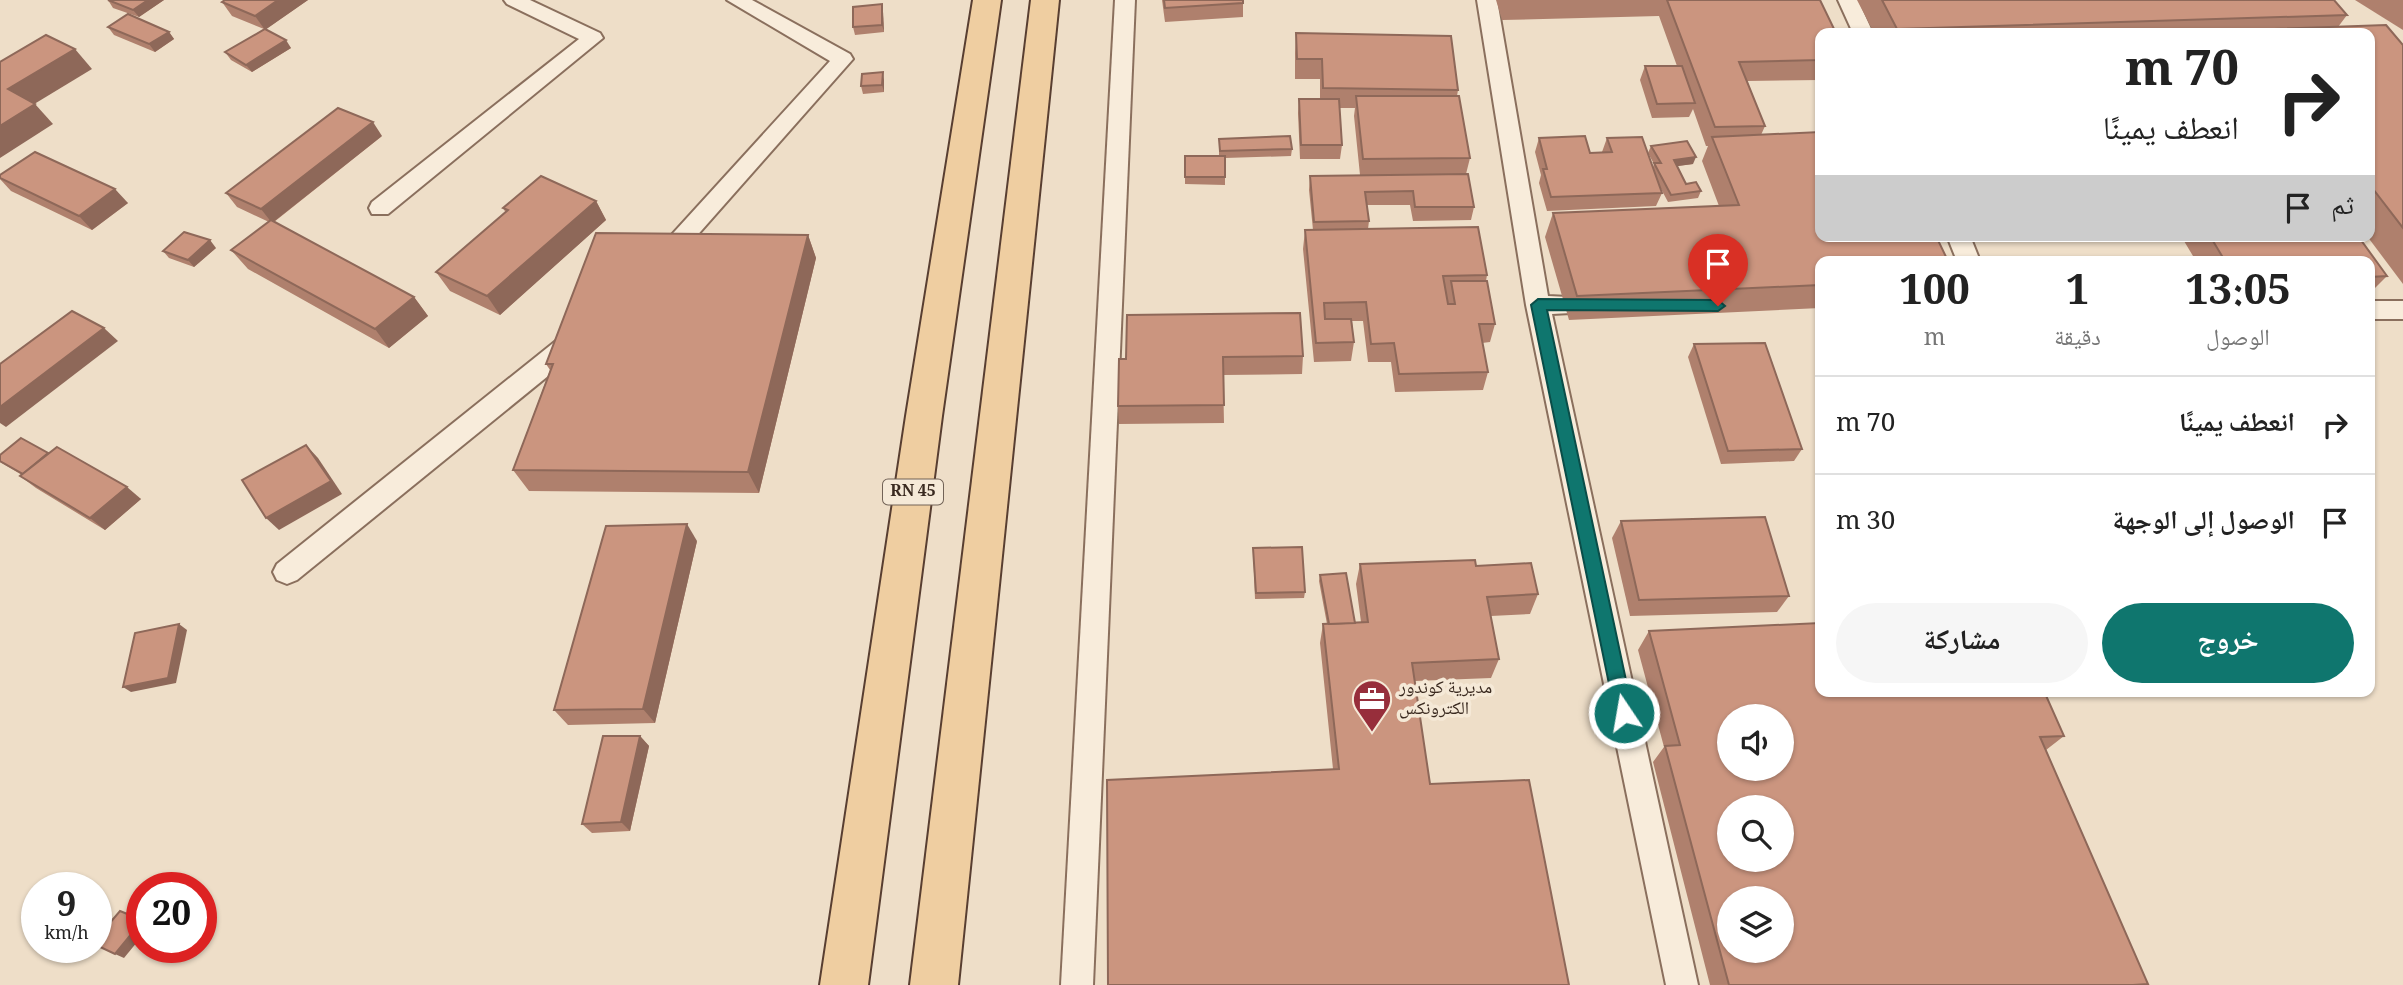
<!DOCTYPE html>
<html lang="ar">
<meta charset="utf-8">
<style>
body{margin:0;font-family:Georgia,"Noto Naskh Arabic",serif;background:#f6f6f6;color:#222;direction:rtl;height:100vh;display:flex;flex-direction:column;font-size:26px;white-space:nowrap}
*{box-sizing:border-box;margin:0}
p{font-size:23px;color:#767676}
.icon{flex:none;width:38px;height:38px;fill:none;stroke:currentColor;stroke-width:2;stroke-linecap:round;stroke-linejoin:round}
.map{position:relative;flex:1;overflow:hidden;direction:ltr}
.side{position:absolute;left:1815px;top:256px;width:560px;height:441px;display:flex;flex-direction:column;background:#fff;border-radius:14px;box-shadow:0 2px 5px #0004;direction:rtl}
.side>*{flex:none}
.top-card{position:absolute;left:1815px;top:28px;width:560px;height:214px;border-radius:14px;box-shadow:0 2px 5px #0004;direction:rtl;background:#fff;color:#222;overflow:hidden}
.buttons{position:absolute;left:1717px;top:704px;display:grid;gap:14px}
.buttons a{display:grid;place-items:center;width:77px;height:77px;border-radius:50%;background:#fff;box-shadow:0 2px 5px #0004;font-size:35px}
.speed{position:absolute;left:21px;top:872px;display:flex;gap:14px;font-size:35px;font-weight:700;text-align:center}
.speed>*{display:grid;place-content:center;width:91px;height:91px;border-radius:50%;background:#fff;box-shadow:0 2px 5px #0004;line-height:1}
.speed small{font-size:18px;font-weight:400}
.speed .limit{border:10px solid #d22;background:#fff;color:#111}
.pin{position:absolute;display:grid;place-items:center;width:60px;height:60px;color:#fff;margin:-72px -30px;border-radius:50% 50% 50% 0;rotate:-45deg;box-shadow:0 0 7px #0007}
.pin .icon{rotate:45deg}
.me{position:absolute;width:77px;margin:-38px;rotate:348deg;stroke-linejoin:round;filter:drop-shadow(0 0 5px #0008)}
.turn{display:flex;align-items:center;gap:24px;height:147px;padding:0 21px;font-size:32px}
.turn .icon{width:91px;height:91px;stroke-width:2.5}
.turn b{display:block;font-size:49px;line-height:60px}
.then{display:flex;align-items:center;height:66px;padding:0 21px;background:#0003;gap:14px;font-size:26px}
.eta{display:flex;justify-content:space-evenly;align-items:center;height:119px;text-align:center}
.eta b{font-size:42px;font-weight:800;line-height:49px}
.action{display:flex;gap:14px;margin-top:auto;padding:14px 21px}
.action a{flex:1;height:80px;border-radius:42px;background:#0f766e;color:#fff;font-size:28px;font-weight:800;line-height:80px;text-align:center}
.action a+a{background:#f6f6f6;color:#222}
ul{padding:0;list-style:none}
li{display:flex;align-items:center;gap:21px;height:98px;padding:0 21px;border-top:2px solid #e0e0e0}
li div{flex:1}
li b{display:block;font-size:26px}
li em{font-style:normal}
.map>svg:first-child{display:block}
</style>
<div class="map">
<svg width="2403" height="985" viewBox="0 0 2403 985">
<rect width="100%" height="100%" fill="#eedec8"/>
<g fill="none" stroke-linecap="round" stroke-linejoin="round">
<!-- service casing -->
<g stroke="#8a6f5d" stroke-width="4">
<g id="service">
<path d="M504 0H530L600 33 603 38 388 214H372L369 208 372 202 579 39 507 4Z"/>
<path d="M727 0H752L850 54 853 59 671 265 663 267 655 265 651 259 655 253 830 61Z"/>
<path d="M1115 0H1135L1093 985H1061Z"/>
<path d="M1477 0H1497L1548 296 1609 299 1613 305 1609 311 1552 314 1698 985H1666L1526 305Z"/>
<path d="M1838 0H1858L1873 33H1853Z"/>
<path d="M1947 236H1970L1980 261H1957Z"/>
<rect x="2370" y="301" width="33" height="18"/>
<path d="M576 330 585 332 588 339 585 346 297 580 287 584 277 580 273 572 277 564 567 332Z"/>
</g>
</g>
<!-- primary casing -->
<g stroke="#583e31" stroke-width="4">
<g id="primary">
<path d="M973 0H1001L942 416 868 985H820L906 416Z"/>
<path d="M1031 0H1059L958 985H910Z"/>
</g>
</g>
<!-- service -->
<use href="#service" fill="#f8ecdb" fill-rule="evenodd"/>
<!-- primary -->
<use href="#primary" fill="#efcea1" fill-rule="evenodd"/>
</g>
<!-- wall -->
<g fill="#af806d">
<path d="M108 0H164L139 17 113 8Z"/>
<path d="M225 0H308L266 29 291 48 252 72 231 60 225 52 264 29 232 16 222 2Z"/>
<path d="M1162 0H1243V17L1165 22Z"/>
<path d="M1496 0H1820V80L1747 81 1765 126 1761 135 1820 261V308L1569 320 1545 237 1553 213 1719 206 1702 161 1708 146H1706L1693 109 1689 117 1652 118 1640 80 1645 66H1677L1659 16 1502 20Z"/>
<path d="M1857 0H2334L2347 15 2338 27 2386 25 2403 45V284L2367 236H2370V33H1874Z"/>
<path d="M2355 0H2403V30Z"/>
<path d="M882 4 883 12 884 32 855 35 853 27Z"/>
<path d="M108 27 169 32 174 39 155 52 114 35Z"/>
<path d="M1296 33 1458 90 1457 96 1470 158 1466 174 1474 207 1471 220 1413 221 1410 205H1367L1369 221 1368 229 1487 275 1486 281 1495 324 1490 342 1482 343 1488 372 1483 390 1395 392 1391 362H1368L1363 321H1352L1354 342 1351 361 1314 362 1303 249 1305 230H1313L1309 190 1310 176 1360 175 1354 116 1355 108H1339L1342 145 1340 159H1300L1298 113 1299 99H1320V79H1295V53Z"/>
<path d="M884 80V92L863 94 861 86Z"/>
<path d="M382 136 274 222 414 297 428 316 389 348 248 269 231 250 269 222 237 207 226 193Z"/>
<path d="M1539 138 1590 153 1602 152 1607 138 1653 167 1654 164 1648 153 1651 146 1693 164 1677 166 1686 184 1701 191 1698 198 1668 202 1659 185 1662 193 1656 206 1547 211 1539 183 1541 175 1535 152Z"/>
<path d="M1219 139 1292 149 1291 156 1225 158V185L1185 184V156H1219Z"/>
<path d="M0 175 128 203 92 230 11 191 0 179Z"/>
<path d="M596 201 606 220 500 315 450 291 436 272 506 213 503 208Z"/>
<path d="M808 235 816 258 759 493 529 491 513 470 550 370 546 364Z"/>
<path d="M2181 236H2358L2387 276 2370 293V261H2196Z"/>
<path d="M216 248 194 267 169 258 163 251Z"/>
<path d="M1694 344 1802 449 1794 461 1721 464 1688 357Z"/>
<path d="M1303 356 1302 374 1223 375 1224 423 1119 424 1118 406 1119 359Z"/>
<path d="M48 453 141 499 105 530 36 488 20 476 22 475 0 462V455Z"/>
<path d="M1621 521 1789 596 1777 612 1630 616 1612 538Z"/>
<path d="M697 541 655 723 568 725 554 710Z"/>
<path d="M1253 548 1305 592 1304 598 1255 599Z"/>
<path d="M1360 564 1476 566 1538 594 1530 614 1491 616 1499 659 1491 678 1415 681 1430 784 1569 985 1333 769 1320 643 1323 624H1327L1319 581 1320 575 1355 623 1361 622 1356 584Z"/>
<path d="M1649 631 2064 736 2046 750 2148 984 2145 985H1710L1653 762 1664 747 1638 650Z"/>
<path d="M640 736 649 746 630 831 592 833 582 824Z"/>
</g>
<!-- shaded-wall -->
<g fill="#8e6859">
<path d="M148 0H164L139 17 133 10Z"/>
<path d="M278 0H308L265 30 255 16Z"/>
<path d="M882 4 883 12 884 32 882 25Z"/>
<path d="M169 32 174 39 155 52 149 44Z"/>
<path d="M286 40 291 48 252 72 246 65Z"/>
<path d="M75 49 92 69 26 109 8 89Z"/>
<path d="M883 72 884 80V92L882 85Z"/>
<path d="M35 104 53 124 0 158V126Z"/>
<path d="M373 122 382 136 272 223 261 209Z"/>
<path d="M1696 157 1693 164 1671 167 1674 160Z"/>
<path d="M115 189 128 203 92 230 79 216Z"/>
<path d="M596 201 606 220 500 315 487 296Z"/>
<path d="M808 235 816 258 759 493 748 472Z"/>
<path d="M210 240 216 248 194 267 188 260Z"/>
<path d="M414 297 428 316 389 348 375 329Z"/>
<path d="M104 328 118 341 6 427 0 423V407Z"/>
<path d="M306 445 318 458 342 494 279 530 266 518Z"/>
<path d="M127 487 141 499 105 530 90 518Z"/>
<path d="M687 524 697 541 655 723 643 709Z"/>
<path d="M179 624 187 630 176 683 131 692 123 687Z"/>
<path d="M640 736 649 746 630 831 621 822Z"/>
<path d="M142 921V936L124 958 115 954Z"/>
</g>
<!-- building -->
<g fill="#cb957f" stroke="#8e6859" stroke-width="2" fill-rule="evenodd">
<path d="M108 0H148L133 10Z"/>
<path d="M225 0H278L255 16 222 2Z"/>
<path d="M1164 0H1243V3L1165 8Z"/>
<path d="M1667 0H1820L1836 33H1820V60L1739 62 1765 126 1715 127Z"/>
<path d="M1882 0H2334L2347 15 1897 29Z"/>
<path d="M882 4V25L853 27V7Z"/>
<path d="M128 14 169 32 149 44 108 27Z"/>
<path d="M2386 25 2403 45V228L2370 185V33H2251L2248 30Z"/>
<path d="M265 29 286 40 246 65 225 52Z"/>
<path d="M1296 33 1451 36 1458 90 1323 88 1322 59H1297Z"/>
<path d="M46 35 75 49 8 89 35 104 0 126V62Z"/>
<path d="M1645 66H1682L1695 103 1657 104Z"/>
<path d="M883 72 882 85 861 86 862 74Z"/>
<path d="M1356 96H1459L1470 158 1363 159Z"/>
<path d="M1299 99H1339L1342 145H1301Z"/>
<path d="M338 108 373 122 261 209 226 193Z"/>
<path d="M1820 132V236H1936L1948 261H1820V285L1577 296 1553 213 1739 205 1712 137Z"/>
<path d="M1290 136 1292 149 1220 151 1219 139Z"/>
<path d="M1585 136 1590 153 1612 152 1607 138 1642 137 1662 193 1551 197 1543 169H1547L1539 138Z"/>
<path d="M1687 141 1696 157 1674 160 1686 184 1696 182 1701 191 1671 195 1654 163H1661L1651 146Z"/>
<path d="M35 152 115 189 79 216 0 178V175Z"/>
<rect x="1185" y="156" width="40" height="21"/>
<path d="M1468 174 1474 207H1415L1413 191 1365 192 1369 221 1314 222 1310 176Z"/>
<path d="M541 176 596 201 487 296 436 272 508 210 503 208Z"/>
<path d="M271 220 414 297 375 329 231 250Z"/>
<path d="M1478 227 1487 275 1443 276 1448 304H1455L1451 281H1487L1495 324H1479L1488 372 1399 374 1394 343 1371 344 1366 302 1324 303 1325 319H1351L1354 342 1316 343 1305 230Z"/>
<path d="M184 232 210 240 188 260 163 251Z"/>
<path d="M596 233 808 235 748 472 513 470 553 364H546Z"/>
<path d="M2210 236H2358L2387 276 2370 277V261H2225Z"/>
<path d="M72 311 104 328 0 407V364Z"/>
<path d="M1300 313 1303 356 1223 357 1224 405 1118 406 1119 359H1126L1127 315Z"/>
<path d="M1765 343 1802 449 1728 451 1694 344Z"/>
<path d="M21 438 48 453 23 474 0 461V455Z"/>
<path d="M306 445 331 481 266 518 242 480Z"/>
<path d="M57 447 127 487 90 518 20 476Z"/>
<path d="M1765 517 1789 596 1639 600 1621 521Z"/>
<path d="M687 524 643 709 554 710 606 526Z"/>
<path d="M1302 547 1305 592 1256 593 1253 548Z"/>
<path d="M1475 560 1476 566 1531 563 1538 594 1487 597 1499 659 1412 663 1430 784 1529 780 1569 985H1108L1107 780 1339 769 1323 624 1368 622 1360 564Z"/>
<path d="M1346 573 1355 623 1329 624 1320 575Z"/>
<path d="M1820 623V691H2044L2064 736 2040 737 2148 984 2133 985H1729L1665 746 1680 745 1649 631ZM1729 716H1782V768H1729ZM1729 807H1782V859H1729ZM1729 898H1782V950H1729Z"/>
<path d="M179 624 168 678 123 687 135 633Z"/>
<path d="M603 736H640L621 822 582 824Z"/>
<path d="M120 911 142 920V921L115 954 96 945V939Z"/>
</g>
<!-- route -->
<path fill="#0f766e" stroke="#0a4d48" stroke-width="2" d="M1538 299 1718 300 1725 306 1718 311 1547 310 1633 713 1631 719 1624 721 1618 719 1615 713 1531 305Z"/>
<!-- icons -->
<defs>
<g id="office-pin" transform="scale(2.0125)"><path d="M0 17L-7.5 6A9.5 9.5 0 1 1 7.5 6Z" fill="#972e3b" stroke="#f5e9d7"/><path d="M-6-3h4V-5.5h4V-3h4V5H-6ZM-1-4.5V-3h2v-1.5ZM-6 0V1H6V0Z" fill="#fff"/></g>
</defs>
<g fill-rule="evenodd">
<use href="#office-pin" x="1372" y="699"/>
</g>
<g text-anchor="middle" dominant-baseline="central" stroke-width="7" stroke-linejoin="round" paint-order="stroke">
<!-- shield labels -->
<rect fill="#f5e9d7" stroke="#726357" stroke-width="2" x="883" y="479.5" width="60" height="25" rx="5"/>
<g font-size="16" font-weight="bold" fill="#3a2a20">
<text x="913" y="492">RN 45</text>
</g>
<!-- poi labels -->
<g font-size="18" fill="#3a2a20" stroke="#f5e9d7" text-anchor="start">
<text x="1399" y="689">مديرية كوندور<tspan x="1399" dy="21">الكترونكس</tspan></text>
</g>
</g>
</svg>
<div class="buttons">
<a><svg class="icon" aria-label="sound" viewBox="0 0 24 24"><path d="M4 9h4l5-4v14l-5-4H4zM17 9q2 3 0 6"/></svg></a>
<a><svg class="icon" aria-label="search" viewBox="0 0 24 24"><circle cx="10" cy="10" r="6"/><path d="M15 15l6 6"/></svg></a>
<a><svg class="icon" aria-label="layers" viewBox="0 0 24 24"><path d="M12 4l9 5-9 5-9-5zM3 14l9 5 9-5"/></svg></a>
</div>
<div class="speed"><div>9<small>km/h</small></div><div class="limit">20</div></div>
<div class="pin" style="left:1718px;top:306px;background:#d93025"><svg class="icon" aria-label="arrive" viewBox="0 0 24 24"><path d="M6 21V4h12l-3 4 3 4H6"/></svg></div>
<svg class="me" style="left:1624px;top:713px" viewBox="-20 -20 40 40"><circle r="17" fill="#0f766e" stroke="#fff" stroke-width="3"/><path d="M0-11L8 9 0 5-8 9z" fill="#fff"/></svg>
<div class="top-card">
<div class="turn"><svg class="icon" aria-label="right" viewBox="0 0 24 24"><path d="M7 20v-9h11M14 6l5 5-5 5"/></svg><div><b>70 m</b>انعطف يمينًا</div></div>
<div class="then">ثم<svg class="icon" aria-label="arrive" viewBox="0 0 24 24"><path d="M6 21V4h12l-3 4 3 4H6"/></svg></div>
</div>
<section class="side">
<div class="eta">
<div><b>13:05</b><p>الوصول</p></div>
<div><b>1</b><p>دقيقة</p></div>
<div><b>100</b><p>m</p></div>
</div>
<ul>
<li><svg class="icon" aria-label="right" viewBox="0 0 24 24"><path d="M7 20v-9h11M14 6l5 5-5 5"/></svg><div><b>انعطف يمينًا</b></div><em>70 m</em></li>
<li><svg class="icon" aria-label="arrive" viewBox="0 0 24 24"><path d="M6 21V4h12l-3 4 3 4H6"/></svg><div><b>الوصول إلى الوجهة</b></div><em>30 m</em></li>
</ul>
<div class="action"><a>خروج</a><a>مشاركة</a></div>
</section>
</div>
